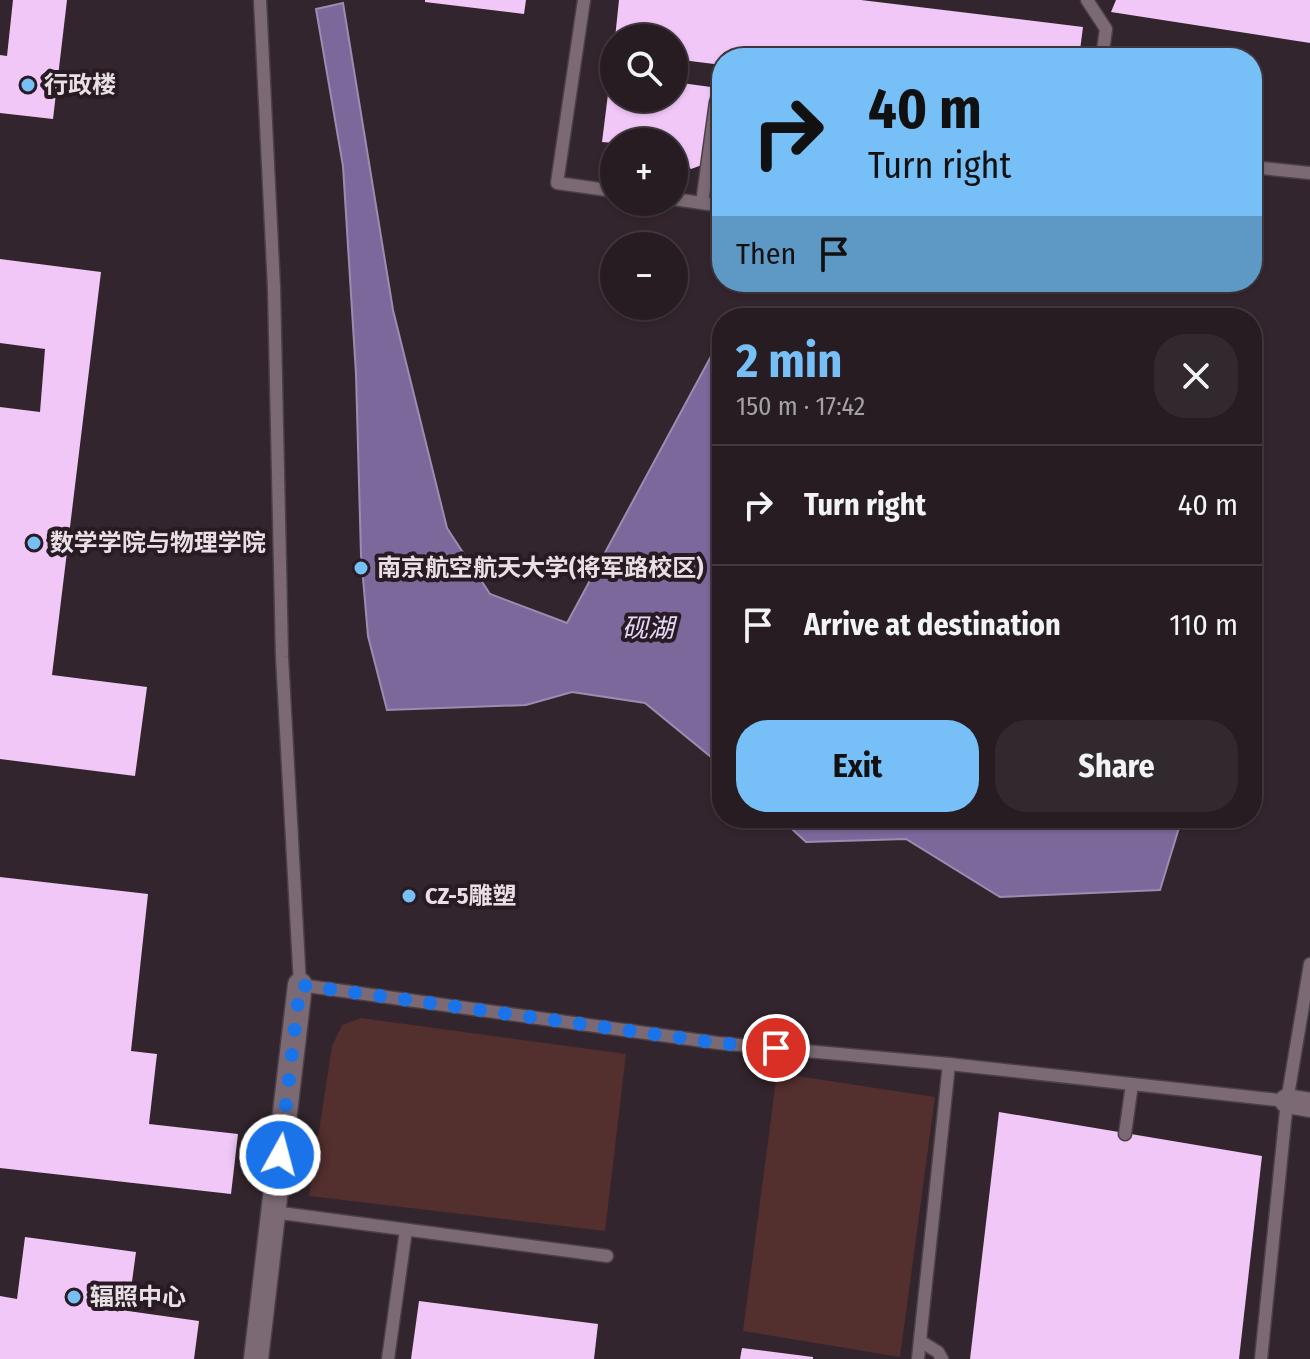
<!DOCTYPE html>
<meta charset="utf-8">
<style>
body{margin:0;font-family:"Fira Sans Condensed","Noto Sans SC",sans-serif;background:#32292f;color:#f1f3f6;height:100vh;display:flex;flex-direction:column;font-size:30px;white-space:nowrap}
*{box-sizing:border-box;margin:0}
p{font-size:26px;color:#a4a1a5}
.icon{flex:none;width:44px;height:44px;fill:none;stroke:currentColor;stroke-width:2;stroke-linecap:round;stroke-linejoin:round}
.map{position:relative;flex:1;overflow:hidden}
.drawer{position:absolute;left:712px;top:308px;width:550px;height:520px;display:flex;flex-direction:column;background:#261c22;border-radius:32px;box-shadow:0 2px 6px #0004,0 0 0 2px #423a40}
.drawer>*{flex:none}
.hud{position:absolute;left:712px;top:48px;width:550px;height:244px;border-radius:32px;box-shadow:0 2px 6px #0004,0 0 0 2px #423a40;background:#76c0f7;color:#111;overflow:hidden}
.controls{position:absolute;left:600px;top:24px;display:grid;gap:16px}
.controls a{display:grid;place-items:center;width:88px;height:88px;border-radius:50%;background:#261c22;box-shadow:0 2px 6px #0004,0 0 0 2px #423a40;font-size:40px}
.pin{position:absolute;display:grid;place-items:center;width:68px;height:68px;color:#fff;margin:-34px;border:4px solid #fff;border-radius:50%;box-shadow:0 2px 8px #0007}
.me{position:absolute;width:88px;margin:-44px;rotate:7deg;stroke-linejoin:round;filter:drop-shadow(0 0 6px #0008)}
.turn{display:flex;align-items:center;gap:28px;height:168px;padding:0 24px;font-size:36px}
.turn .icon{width:104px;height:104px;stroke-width:2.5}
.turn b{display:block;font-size:56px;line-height:68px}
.then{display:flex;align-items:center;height:76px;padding:0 24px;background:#0003;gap:16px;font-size:30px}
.round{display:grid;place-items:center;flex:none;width:84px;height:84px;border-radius:32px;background:#32292f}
.headline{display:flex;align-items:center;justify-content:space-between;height:136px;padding:0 24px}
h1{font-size:48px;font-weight:700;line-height:60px;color:#76c0f7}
.action{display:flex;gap:16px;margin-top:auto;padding:16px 24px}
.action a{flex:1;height:92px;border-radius:32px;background:#76c0f7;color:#111;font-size:32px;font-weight:700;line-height:92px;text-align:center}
.action a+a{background:#32292f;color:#f1f3f6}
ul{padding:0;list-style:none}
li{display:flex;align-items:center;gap:24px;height:120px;padding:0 24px;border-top:2px solid #423a40}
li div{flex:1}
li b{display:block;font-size:30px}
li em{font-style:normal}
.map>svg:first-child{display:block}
</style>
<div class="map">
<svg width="1310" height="1359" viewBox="0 0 1310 1359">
<rect width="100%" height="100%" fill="#33252d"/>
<!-- green -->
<g fill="#532f2e">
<path d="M361 1018 626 1054 605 1231 309 1196 332 1046 342 1025Z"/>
<path d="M777 1073 935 1097 900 1357 743 1331Z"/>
</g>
<!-- water -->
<g fill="#7c689b" stroke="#9d8cb1" stroke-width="2">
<path d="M343 3 393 310 447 528 490 594 567 623 722 336V766L645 703 572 692 526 705 387 710 368 636 361 555 356 374 343 166 316 9Z"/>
<path d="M780 818H1182L1160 890 1000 897 906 839 806 842Z"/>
</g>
<!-- building -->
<g fill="#f0c7f7">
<path d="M13 0H67L53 119 0 113V55L7 56Z"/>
<path d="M425 0H526L524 14 425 2Z"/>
<path d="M619 0H861L1083 27 1079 58H722V65L674 59V38H615Z"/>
<path d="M1116 0H1310V43L1111 12Z"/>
<path d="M674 82 711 87 702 165 691 169 682 162 683 152 674 151V142H614V143L602 142 609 86 614 87V98H674Z"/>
<path d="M0 259 101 272 52 675 147 687 135 776 0 759V407L40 412 45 349 0 343Z"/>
<path d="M0 877 148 894 131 1051 157 1054 149 1124 238 1134 231 1194 0 1168Z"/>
<path d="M999 1112 1262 1156 1239 1359H970Z"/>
<path d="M25 1237 136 1252 128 1311 199 1321 194 1359H0V1296L17 1299Z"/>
<path d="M419 1301 598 1324 594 1359H411Z"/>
<path d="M742 1348 813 1357V1359H740Z"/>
</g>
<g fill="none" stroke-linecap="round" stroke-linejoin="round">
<!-- service casing -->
<g stroke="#4c4048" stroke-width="15">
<g id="service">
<path d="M260 0 274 288 282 657 300 985 718 1043 949 1064 1287 1101 1310 964"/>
<path d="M584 0 557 183 614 191"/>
<path d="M1087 0 1106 29 1102 58"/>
<path d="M1252 167 1310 173"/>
<path d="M674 199 722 206"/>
<path d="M702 203 716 102 722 103"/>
<path d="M1125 1134 1132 1084"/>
<path d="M273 1212 607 1256"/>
<path d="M920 1341 938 1352 942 1359"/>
<path d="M388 1359 406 1230"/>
<path d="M918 1359 949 1064"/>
<path d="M1261 1359 1287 1101"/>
</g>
</g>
<!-- minor casing -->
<g stroke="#4c4048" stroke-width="27">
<g id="minor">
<path d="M1287 1101 1310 1105"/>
<path d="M256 1359 300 985"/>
</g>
</g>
<!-- service -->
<use href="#service" stroke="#7b6a74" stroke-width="12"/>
<!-- minor -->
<use href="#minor" stroke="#7b6a74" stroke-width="24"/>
</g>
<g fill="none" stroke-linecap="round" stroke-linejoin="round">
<!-- route -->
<path stroke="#1a73e8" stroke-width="14" stroke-dasharray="0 25.2" d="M280 1155 300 985 718 1043 776 1048"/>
</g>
<!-- markers -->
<g fill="#76c0f7" stroke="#291b24" stroke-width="3">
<circle cx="28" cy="85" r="8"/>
<circle cx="34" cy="543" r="8"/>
<circle cx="361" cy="568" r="8"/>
<circle cx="409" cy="896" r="8"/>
<circle cx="74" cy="1297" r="8"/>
</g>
<g text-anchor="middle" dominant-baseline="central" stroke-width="8" stroke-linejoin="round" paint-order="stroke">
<!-- poi labels -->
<g font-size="24" font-weight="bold" fill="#e9e0e5" stroke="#291b24" text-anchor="start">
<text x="44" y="85">行政楼</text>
<text x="50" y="543">数学学院与物理学院</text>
<text x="377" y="568">南京航空航天大学(将军路校区)</text>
<text x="425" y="896">CZ-5雕塑</text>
<text x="90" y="1297">辐照中心</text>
</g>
<!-- water labels -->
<g font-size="26" font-style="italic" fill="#e3d8f7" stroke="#291b24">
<text x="648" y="628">砚湖</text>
</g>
</g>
</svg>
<div class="controls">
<a><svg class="icon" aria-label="search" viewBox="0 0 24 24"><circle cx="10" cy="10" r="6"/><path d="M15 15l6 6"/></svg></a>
<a>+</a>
<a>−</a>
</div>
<div class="pin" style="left:776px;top:1048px;background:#d93025"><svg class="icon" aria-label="arrive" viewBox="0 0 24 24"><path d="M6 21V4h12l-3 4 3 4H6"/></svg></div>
<svg class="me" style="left:280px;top:1155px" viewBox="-20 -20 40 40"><circle r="17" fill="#1a73e8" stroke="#fff" stroke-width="3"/><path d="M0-11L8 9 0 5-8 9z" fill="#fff"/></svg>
<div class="hud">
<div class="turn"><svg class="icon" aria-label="right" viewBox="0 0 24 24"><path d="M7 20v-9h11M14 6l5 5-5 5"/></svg><div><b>40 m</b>Turn right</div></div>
<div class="then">Then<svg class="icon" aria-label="arrive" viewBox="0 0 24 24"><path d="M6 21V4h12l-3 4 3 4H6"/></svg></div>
</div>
<section class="drawer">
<div class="headline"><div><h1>2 min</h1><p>150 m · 17:42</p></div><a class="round"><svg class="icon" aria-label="close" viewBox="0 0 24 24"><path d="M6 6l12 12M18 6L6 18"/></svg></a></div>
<ul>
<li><svg class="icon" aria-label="right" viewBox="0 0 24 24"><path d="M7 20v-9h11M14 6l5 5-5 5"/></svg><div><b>Turn right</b></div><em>40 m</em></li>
<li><svg class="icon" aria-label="arrive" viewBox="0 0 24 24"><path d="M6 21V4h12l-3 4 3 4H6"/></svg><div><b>Arrive at destination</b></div><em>110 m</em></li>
</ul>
<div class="action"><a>Exit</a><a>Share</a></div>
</section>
</div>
